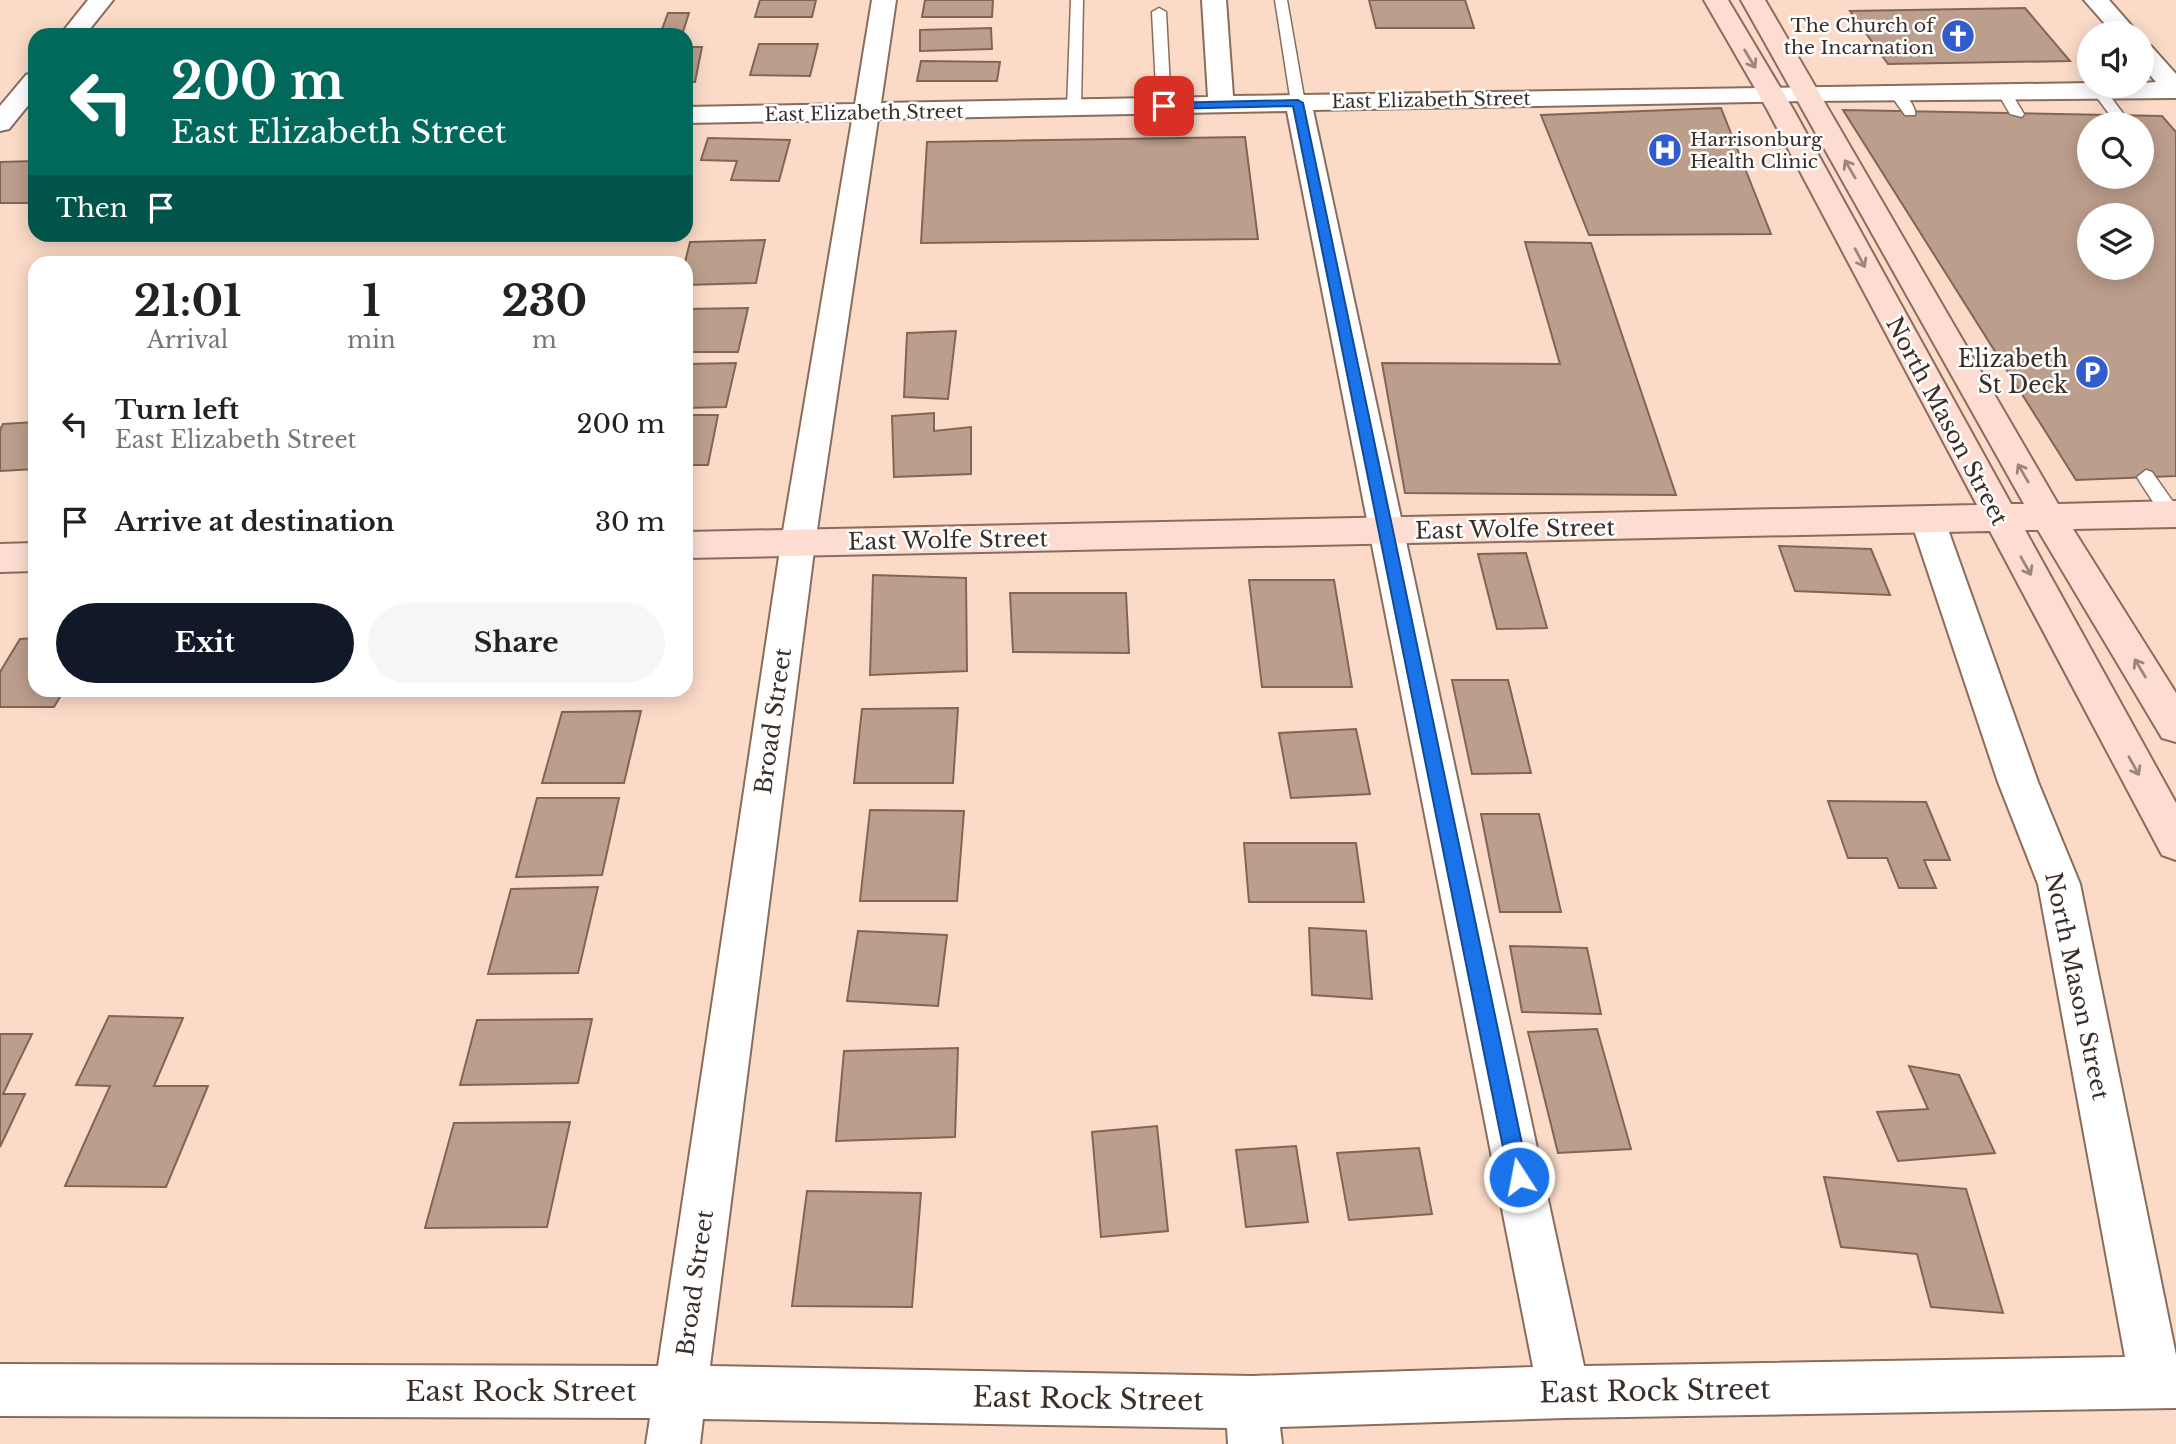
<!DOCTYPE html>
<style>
body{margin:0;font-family:"Libre Baskerville",serif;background:#f6f6f6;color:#222;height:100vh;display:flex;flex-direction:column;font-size:26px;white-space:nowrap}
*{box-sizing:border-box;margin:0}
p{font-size:23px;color:#767676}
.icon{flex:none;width:38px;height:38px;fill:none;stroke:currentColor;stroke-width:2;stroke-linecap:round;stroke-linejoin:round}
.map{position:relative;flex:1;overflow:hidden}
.details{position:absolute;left:28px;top:256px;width:665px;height:441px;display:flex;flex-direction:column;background:#fff;border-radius:21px;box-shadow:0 4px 18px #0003}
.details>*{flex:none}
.guide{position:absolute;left:28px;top:28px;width:665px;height:214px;border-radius:21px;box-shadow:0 4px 18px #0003;background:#00695c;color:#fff;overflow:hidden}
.fabs{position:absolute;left:2077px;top:21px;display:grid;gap:14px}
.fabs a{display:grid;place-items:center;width:77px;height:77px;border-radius:50%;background:#fff;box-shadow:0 4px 18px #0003;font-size:35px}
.pin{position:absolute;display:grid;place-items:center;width:60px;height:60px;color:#fff;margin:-30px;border-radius:14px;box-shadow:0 4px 10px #0006}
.me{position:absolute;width:77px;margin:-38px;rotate:349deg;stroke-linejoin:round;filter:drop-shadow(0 0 5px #0008)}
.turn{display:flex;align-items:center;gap:24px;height:147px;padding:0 28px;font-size:32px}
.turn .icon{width:91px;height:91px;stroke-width:2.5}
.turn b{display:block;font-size:49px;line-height:60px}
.then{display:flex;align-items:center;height:66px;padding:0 28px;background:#0003;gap:14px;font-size:26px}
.eta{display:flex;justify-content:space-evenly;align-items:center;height:119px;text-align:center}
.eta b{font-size:42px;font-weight:700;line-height:49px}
.action{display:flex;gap:14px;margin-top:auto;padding:14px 28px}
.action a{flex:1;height:80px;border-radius:42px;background:#111827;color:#fff;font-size:28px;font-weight:700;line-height:80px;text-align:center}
.action a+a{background:#f6f6f6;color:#222}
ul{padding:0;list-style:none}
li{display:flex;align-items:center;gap:21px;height:98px;padding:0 28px}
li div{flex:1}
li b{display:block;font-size:26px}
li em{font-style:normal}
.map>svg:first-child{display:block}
</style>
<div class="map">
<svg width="2176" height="1444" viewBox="0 0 2176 1444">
<rect width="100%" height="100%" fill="#fbdbc8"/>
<!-- building -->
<g fill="#bc9e8c" stroke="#816555" stroke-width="2" fill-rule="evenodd">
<path d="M760 0H816L812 17H755Z"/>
<path d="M925 0H993L992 17H922Z"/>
<path d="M1369 0H1465L1474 28H1376Z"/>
<path d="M2025 8 2070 61 1888 64 1850 11Z"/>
<path d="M668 13H689L682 35H660Z"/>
<path d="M991 28 992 49 920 51V30Z"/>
<path d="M759 44H818L810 76 750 75Z"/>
<path d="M686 47H702L695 82H686Z"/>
<path d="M921 61 1000 62 997 81H917Z"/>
<path d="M1721 108 1771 234 1589 235 1541 115Z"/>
<path d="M1843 110 2162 116 2176 132V476L2076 480ZM2090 124H2142V177H2090ZM2090 215H2142V268H2090Z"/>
<path d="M1245 137 1258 239 921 243 927 142Z"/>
<path d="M708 138 790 140 779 181 731 180 737 161 701 160Z"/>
<path d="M35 161V203H0V162Z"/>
<path d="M765 240 756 283 686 285 685 262 690 242Z"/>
<path d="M1525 242 1591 243 1676 495 1405 493 1382 363 1560 364Z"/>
<path d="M748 308 738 352H686V309Z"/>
<path d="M956 331 948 399 904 397 907 333Z"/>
<path d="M736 363 726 407 686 408V364Z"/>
<path d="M934 413V431L971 427V474L894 477 892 416Z"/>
<path d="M686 415H718L708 465H686Z"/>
<path d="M35 422V469L0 471V430L3 424Z"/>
<path d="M1779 546 1871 549 1890 595 1795 591Z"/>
<path d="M1526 553 1547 628 1497 629 1478 554Z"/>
<path d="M873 575 966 578 967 671 870 675Z"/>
<path d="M1249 580H1334L1352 687H1262Z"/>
<path d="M1010 593H1126L1129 653 1013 652Z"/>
<path d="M35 638V690H64L54 707H0V672L20 639Z"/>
<path d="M1452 680H1508L1531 773 1472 774Z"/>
<path d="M123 690H197L194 695H120Z"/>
<path d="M958 708 953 783H854L862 709Z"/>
<path d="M641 711 624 783H542L562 712Z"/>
<path d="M1356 729 1370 794 1291 798 1279 733Z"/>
<path d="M537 798H619L602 875 516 877Z"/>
<path d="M1828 801 1926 802 1950 860H1924L1936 888H1899L1887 858H1848Z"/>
<path d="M870 810 964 811 957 901H860Z"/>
<path d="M1481 814H1539L1561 912H1500Z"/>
<path d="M1244 843H1356L1364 902H1249Z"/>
<path d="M598 887 578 973 488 974 511 889Z"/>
<path d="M1309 928 1366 931 1372 999 1312 995Z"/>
<path d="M858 931 947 935 938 1006 847 1001Z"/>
<path d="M1510 946 1587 948 1601 1014 1522 1012Z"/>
<path d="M109 1016 183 1018 154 1086H208L166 1187 65 1186 110 1086 76 1085Z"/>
<path d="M592 1019 578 1083 460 1085 477 1020Z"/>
<path d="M1597 1029 1631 1149 1558 1153 1528 1032Z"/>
<path d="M0 1034H32L3 1094H25L0 1147Z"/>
<path d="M958 1048 955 1137 836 1141 844 1051Z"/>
<path d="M1909 1066 1959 1075 1995 1153 1898 1161 1877 1112 1928 1109Z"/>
<path d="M570 1122 547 1227 425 1228 454 1123Z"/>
<path d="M1157 1126 1168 1231 1101 1237 1092 1132Z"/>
<path d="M1296 1146 1308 1222 1246 1227 1236 1150Z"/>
<path d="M1419 1148 1432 1214 1349 1220 1337 1153Z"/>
<path d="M1824 1177 1966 1189 2003 1313 1931 1307 1917 1254 1841 1247Z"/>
<path d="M807 1191 921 1193 912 1307 792 1306Z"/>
</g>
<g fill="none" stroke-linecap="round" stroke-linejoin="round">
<!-- lane casing -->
<g stroke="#896c5c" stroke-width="3">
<g id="lane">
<path d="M1071 0H1083L1081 108 1074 112 1067 108Z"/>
<path d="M1275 0H1287L1305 103 1298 107 1291 103Z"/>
<path d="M1159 8 1166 12 1171 106 1164 110 1157 106 1152 12Z"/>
<path d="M2099 87 2104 88 2125 116 2123 119H2113L2092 91 2094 88Z"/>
<path d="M2004 88 2009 89 2024 114 2022 117 2010 114 1997 92Z"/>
<path d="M1897 90C1905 92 1917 108 1915 115H1905L1892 97 1890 94Z"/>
<path d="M2146 470 2152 472 2176 506V521L2165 520 2140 482 2137 477Z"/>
</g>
</g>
<!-- street casing -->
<g stroke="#896c5c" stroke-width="4">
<g id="street">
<path d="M88 0H113L85 35H60Z"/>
<path d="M872 0H896L881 103 1208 97 1202 0H1226L1233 96 2090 83V86H2142V83L2156 82 2142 66V44L2151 46 2176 74V98L1806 101 1313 110 1584 1366 2125 1357 2038 884 1998 782 1911 521 1916 512 1928 508 1940 512 1945 521 2038 782 2080 884 2176 1355V1408L1564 1418 1280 1427 1282 1444H1228L1227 1428 703 1419 700 1444H646L650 1418 0 1416V1364L658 1366 781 543 852 120 686 123V107L855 104ZM1287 111 1533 1367 1252 1376 710 1366 815 543 878 119Z"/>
<path d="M2084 0H2109L2138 33H2113Z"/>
<path d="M35 72V97L9 129 0 131V106L26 75Z"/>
</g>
</g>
<!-- secondary casing -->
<g stroke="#896c5c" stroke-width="4">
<g id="secondary">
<path d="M1704 0H1728L1793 109 2011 504H2024L1741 0H1765L2058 504 2176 501V527L2073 529 2176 693V742L2162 738 2038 530H2025L2176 803V860L2162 855 1990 531 686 558V532L1977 505 1767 109Z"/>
<path d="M35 543V571L0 572V544Z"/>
</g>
</g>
<!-- lane -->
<use href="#lane" fill="#fff" fill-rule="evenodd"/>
<!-- street -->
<use href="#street" fill="#fff" fill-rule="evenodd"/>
<!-- secondary -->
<use href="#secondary" fill="#fdddd2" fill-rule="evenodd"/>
</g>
<!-- one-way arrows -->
<defs><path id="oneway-shaft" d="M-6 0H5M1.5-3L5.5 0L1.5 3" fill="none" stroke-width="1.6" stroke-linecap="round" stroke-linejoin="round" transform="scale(1.75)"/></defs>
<g stroke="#9c867c">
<use href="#oneway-shaft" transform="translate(1750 59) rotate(59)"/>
<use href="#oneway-shaft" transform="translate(1850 169) rotate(-120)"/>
<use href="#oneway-shaft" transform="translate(1860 258) rotate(62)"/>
<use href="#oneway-shaft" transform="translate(2023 473) rotate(-120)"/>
<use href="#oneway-shaft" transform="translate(2026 566) rotate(61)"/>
<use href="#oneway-shaft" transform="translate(2140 668) rotate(-121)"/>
<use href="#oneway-shaft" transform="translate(2134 766) rotate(61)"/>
</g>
<!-- route -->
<path fill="#1a73e8" stroke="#114b97" stroke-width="2" d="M1298 100 1303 103 1529 1177 1526 1184 1519 1187 1512 1184 1509 1177 1293 106 1164 109 1159 106 1164 103Z"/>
<!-- icons -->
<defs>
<g id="church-disc" transform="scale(1.75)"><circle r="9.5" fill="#315dcc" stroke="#fff"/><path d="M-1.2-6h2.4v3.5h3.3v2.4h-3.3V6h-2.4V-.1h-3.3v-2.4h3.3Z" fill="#fff"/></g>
<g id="hospital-disc" transform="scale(1.75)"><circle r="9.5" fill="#315dcc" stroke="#fff"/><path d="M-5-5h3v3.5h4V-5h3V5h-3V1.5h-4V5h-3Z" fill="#fff"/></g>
<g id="parking-disc" transform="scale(1.75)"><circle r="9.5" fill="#315dcc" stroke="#fff"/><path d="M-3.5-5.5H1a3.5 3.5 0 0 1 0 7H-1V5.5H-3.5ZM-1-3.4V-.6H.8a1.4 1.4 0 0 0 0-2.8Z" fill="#fff"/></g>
</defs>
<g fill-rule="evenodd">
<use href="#church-disc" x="1958" y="36"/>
<use href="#hospital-disc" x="1665" y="150"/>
<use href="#parking-disc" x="2092" y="372"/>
</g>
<g text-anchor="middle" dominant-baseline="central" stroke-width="5" stroke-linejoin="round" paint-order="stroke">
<!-- far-poi labels -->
<g font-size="19" fill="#3b2e27" stroke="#fff" text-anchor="end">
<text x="1934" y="25">The Church of<tspan x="1934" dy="22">the Incarnation</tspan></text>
<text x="1690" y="139" text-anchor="start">Harrisonburg<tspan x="1690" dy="22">Health Clinic</tspan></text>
</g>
<!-- far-street labels -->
<g font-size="19" fill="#3b2e27" stroke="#fff">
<text transform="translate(1431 100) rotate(-1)">East Elizabeth Street</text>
<text transform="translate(864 113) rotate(-1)">East Elizabeth Street</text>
</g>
<!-- poi labels -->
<g font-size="23" fill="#3b2e27" stroke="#fff" text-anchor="end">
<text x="2068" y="359">Elizabeth<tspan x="2068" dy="26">St Deck</tspan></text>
</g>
<!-- street labels -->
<g font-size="23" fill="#3b2e27" stroke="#fff">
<text transform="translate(1947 421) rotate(62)">North Mason Street</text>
<text transform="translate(1515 529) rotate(-1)">East Wolfe Street</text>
<text transform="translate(948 540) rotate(-1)">East Wolfe Street</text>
<text transform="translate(773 721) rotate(-82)">Broad Street</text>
<text transform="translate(2077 986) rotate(78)">North Mason Street</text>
<text transform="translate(695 1283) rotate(-82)">Broad Street</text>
</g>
<!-- near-street labels -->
<g font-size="28" fill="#3b2e27" stroke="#fff">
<text x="521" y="1391">East Rock Street</text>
<text transform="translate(1655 1391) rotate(-1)">East Rock Street</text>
<text transform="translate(1088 1399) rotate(1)">East Rock Street</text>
</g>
</g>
</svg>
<div class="fabs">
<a><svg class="icon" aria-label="sound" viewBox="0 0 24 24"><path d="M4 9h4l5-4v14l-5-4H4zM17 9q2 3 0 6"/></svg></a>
<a><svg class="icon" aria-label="search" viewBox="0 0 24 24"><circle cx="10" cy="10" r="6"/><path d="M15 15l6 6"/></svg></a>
<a><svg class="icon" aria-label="layers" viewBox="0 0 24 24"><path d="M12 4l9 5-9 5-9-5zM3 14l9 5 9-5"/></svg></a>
</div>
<div class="pin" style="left:1164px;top:106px;background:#d93025"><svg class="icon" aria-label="arrive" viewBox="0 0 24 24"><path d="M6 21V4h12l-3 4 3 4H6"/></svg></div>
<svg class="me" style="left:1519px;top:1177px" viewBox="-20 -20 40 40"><circle r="17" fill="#1a73e8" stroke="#fff" stroke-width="3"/><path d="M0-11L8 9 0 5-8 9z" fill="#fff"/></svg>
<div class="guide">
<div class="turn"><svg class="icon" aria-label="left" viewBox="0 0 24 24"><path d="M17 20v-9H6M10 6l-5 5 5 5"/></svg><div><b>200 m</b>East Elizabeth Street</div></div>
<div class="then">Then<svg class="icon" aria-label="arrive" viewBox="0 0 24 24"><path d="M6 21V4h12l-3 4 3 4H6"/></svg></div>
</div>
<section class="details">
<div class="eta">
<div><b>21:01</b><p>Arrival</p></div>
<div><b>1</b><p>min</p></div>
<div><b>230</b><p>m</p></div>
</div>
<ul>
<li><svg class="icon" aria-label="left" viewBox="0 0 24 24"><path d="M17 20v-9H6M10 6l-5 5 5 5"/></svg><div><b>Turn left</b><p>East Elizabeth Street</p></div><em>200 m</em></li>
<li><svg class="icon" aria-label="arrive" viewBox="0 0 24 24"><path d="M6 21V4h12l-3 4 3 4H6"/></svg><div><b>Arrive at destination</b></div><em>30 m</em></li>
</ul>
<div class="action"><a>Exit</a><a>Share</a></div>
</section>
</div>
